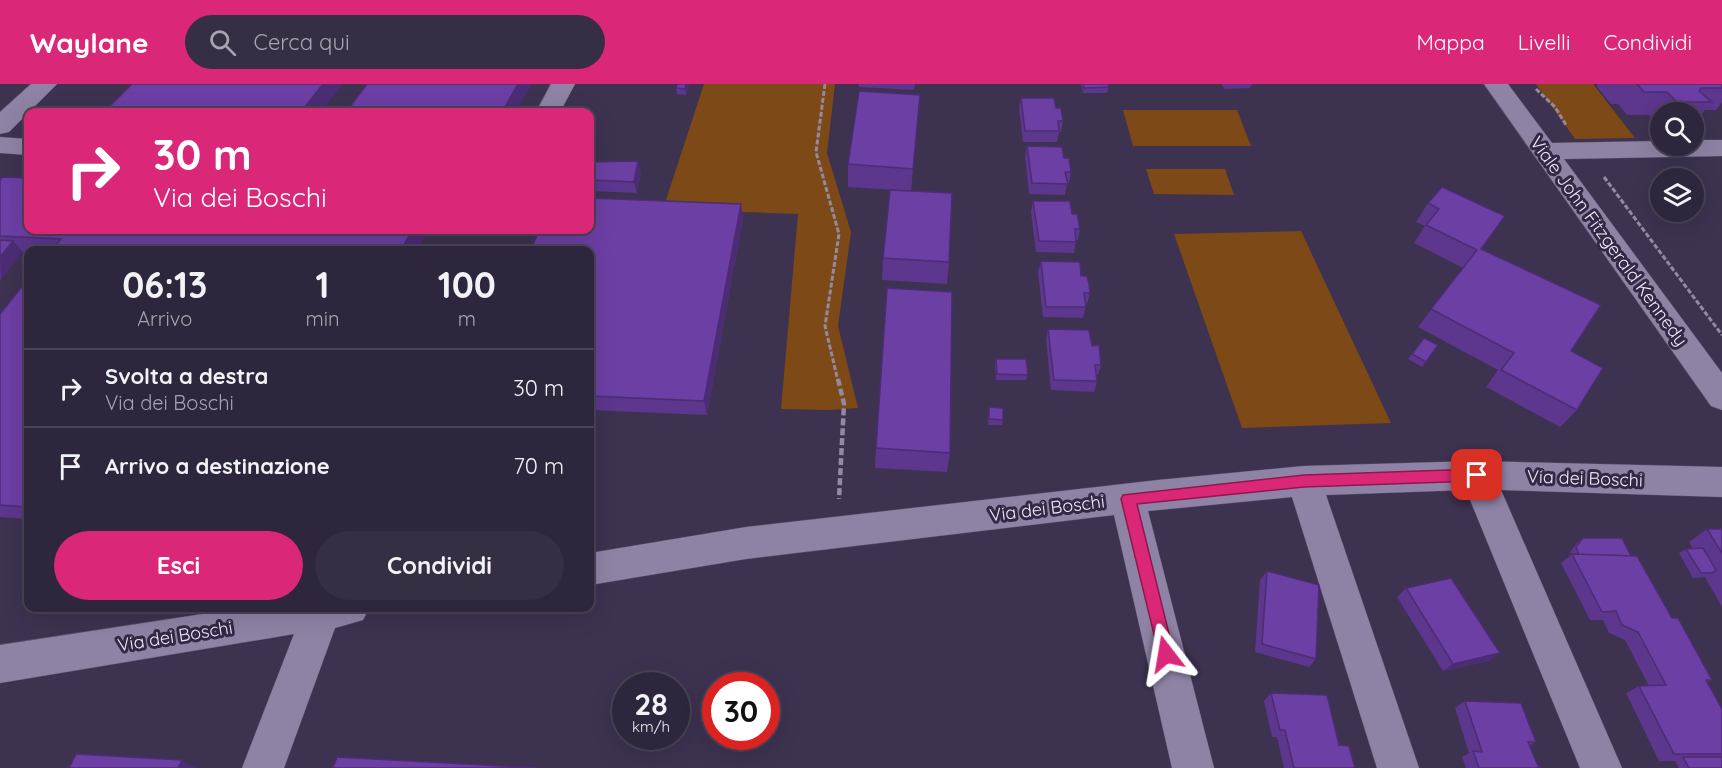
<!DOCTYPE html>
<html lang="it">
<style>
body{margin:0;font-family:Quicksand,sans-serif;background:#362e43;color:#f1f3f6;height:100vh;display:flex;flex-direction:column;font-size:22px;white-space:nowrap}
*{box-sizing:border-box;margin:0}
p{font-size:20px;color:#a7a5af}
.icon{flex:none;width:33px;height:33px;fill:none;stroke:currentColor;stroke-width:2;stroke-linecap:round;stroke-linejoin:round}
.map{position:relative;flex:1;overflow:hidden}
.drawer{position:absolute;left:24px;top:162px;width:570px;height:366px;display:flex;flex-direction:column;background:#2e263c;border-radius:12px;box-shadow:0 6px 24px #0002,0 0 0 2px #494356}
.drawer>*{flex:none}
.guide{position:absolute;left:24px;top:24px;width:570px;height:126px;border-radius:12px;box-shadow:0 6px 24px #0002,0 0 0 2px #494356;background:#db2777;color:#fff;overflow:hidden}
.controls{position:absolute;left:1650px;top:18px;display:grid;gap:12px}
.controls a{display:grid;place-items:center;width:54px;height:54px;border-radius:50%;background:#2e263c;box-shadow:0 6px 24px #0002,0 0 0 2px #494356;font-size:30px}
.speed{position:absolute;left:612px;top:588px;display:flex;gap:12px;font-size:30px;font-weight:700;text-align:center}
.speed>*{display:grid;place-content:center;width:78px;height:78px;border-radius:50%;background:#2e263c;box-shadow:0 6px 24px #0002,0 0 0 2px #494356;line-height:1}
.speed small{font-size:15px;font-weight:400}
.speed .limit{border:9px solid #d22;background:#fff;color:#111}
.pin{position:absolute;display:grid;place-items:center;width:51px;height:51px;color:#fff;margin:-26px;border-radius:12px;box-shadow:0 3px 9px #0006}
.me{position:absolute;width:66px;margin:-33px;rotate:346deg;stroke-linejoin:round;filter:drop-shadow(0 0 4px #0008)}
.turn{display:flex;align-items:center;gap:21px;height:126px;padding:0 30px;font-size:27px}
.turn .icon{width:78px;height:78px;stroke-width:2.5}
.turn b{display:block;font-size:42px;line-height:51px}
.eta{display:flex;justify-content:space-evenly;align-items:center;height:102px;text-align:center}
.eta b{font-size:36px;font-weight:800;line-height:42px}
.primary-button{display:flex;gap:12px;margin-top:auto;padding:12px 30px}
.primary-button a{flex:1;height:69px;border-radius:36px;background:#db2777;color:#fff;font-size:24px;font-weight:800;line-height:69px;text-align:center}
.primary-button a+a{background:#362e43;color:#f1f3f6}
ul{padding:0;list-style:none}
li{display:flex;align-items:center;gap:18px;height:78px;padding:0 30px;border-top:2px solid #494356}
li div{flex:1}
li b{display:block;font-size:22px}
li em{font-style:normal}
header{display:flex;align-items:center;gap:36px;box-sizing:border-box;height:84px;padding:0 30px;background:#db2777;color:#fff}
header strong{font-size:28px}
nav{display:flex;gap:33px;margin-inline-start:auto;font-size:21px}
.search{width:420px;height:54px;background:#362e43;display:flex;align-items:center;gap:15px;box-sizing:border-box;padding:0 21px;border-radius:33px;color:#a7a5af;font-size:22px}
.map>svg:first-child{display:block}
</style>
<header>
<strong>Waylane</strong>
<div class="search"><svg class="icon" aria-label="search" viewBox="0 0 24 24"><circle cx="10" cy="10" r="6"/><path d="M15 15l6 6"/></svg>Cerca qui</div>
<nav><a>Mappa</a><a>Livelli</a><a>Condividi</a></nav>
</header>
<div class="map">
<svg width="1722" height="684" viewBox="0 0 1722 684">
<rect width="100%" height="100%" fill="#3d3250"/>
<!-- green -->
<g fill="#7c4917">
<path d="M704 0H835L827 69 851 148 838 242 858 324 828 326 781 325 798 130 663 125Z"/>
<path d="M1536 0H1593L1635 54 1575 55Z"/>
<path d="M1123 26H1237L1251 62H1133Z"/>
<path d="M1146 85H1225L1234 111 1154 110Z"/>
<path d="M1301 147 1391 339 1242 344 1174 150Z"/>
</g>
<g fill="none" stroke-linecap="round" stroke-linejoin="round">
<!-- minor casing -->
<g stroke="#595069" stroke-width="1">
<g id="minor">
<path d="M31 0H57L9 48 0 50V28Z"/>
<path d="M551 0H575L560 28H536Z"/>
<path d="M1484 0H1508L1552 59 1660 57V62H1694V56H1722V72L1564 75 1722 289V326L1711 322Z"/>
<path d="M0 53 28 55V71L0 69Z"/>
<path d="M1477 377 1722 383V413L1501 406 1622 684H1580L1466 406 1326 411 1419 684H1377L1292 413 1148 427 1214 684H1172L1114 431 746 475 590 501V469L746 443 1158 396 1304 382Z"/>
<path d="M242 524H369L363 536 335 544 284 684H242L294 550 0 599V561Z"/>
</g>
</g>
<!-- path-far1 -->
<g stroke="#9289a2" stroke-width="3" stroke-dasharray="5 2" stroke-linecap="butt">
<path d="M825 0 816 68 839 150 825 242 838 297"/>
<path d="M1536 5 1555 23 1566 41"/>
<path d="M1604 93 1722 251"/>
</g>
<!-- path -->
<path stroke="#9289a2" stroke-width="4.5" stroke-dasharray="7 3" stroke-linecap="butt" d="M838 295 844 320 839 415"/>
<!-- minor -->
<use href="#minor" fill="#8f83a5" fill-rule="evenodd"/>
</g>
<!-- wall -->
<g fill="#5d368d">
<path d="M677 0H689L686 11 677 10 676 4Z"/>
<path d="M859 0H915L914 6 859 3Z"/>
<path d="M1081 0H1108L1109 3 1107 9H1083Z"/>
<path d="M1222 0H1252L1250 4 1224 5Z"/>
<path d="M1598 0H1722V18L1716 26H1705L1694 39V28H1660V41H1658L1649 31H1627L1618 20H1611L1597 3Z"/>
<path d="M1021 14 1056 24 1063 37 1061 48H1059L1057 58H1023L1019 25Z"/>
<path d="M918 33 911 107 848 103V80Z"/>
<path d="M1027 62 1064 74 1071 88 1069 99H1067L1065 111 1029 110 1025 73Z"/>
<path d="M590 78 641 88 637 109 590 107Z"/>
<path d="M0 96 427 146 417 166H28V168L23 167 0 196Z"/>
<path d="M1442 103 1481 165 1571 267 1577 326 1560 343 1486 303 1498 286 1418 243 1463 184 1414 159 1425 142 1416 138 1428 119Z"/>
<path d="M1033 117 1072 130 1080 145 1078 156H1076L1074 169 1036 168 1031 128Z"/>
<path d="M741 120 743 135 707 331 590 326V166Z"/>
<path d="M883 174 949 178 947 200 882 196Z"/>
<path d="M1041 177 1081 192 1090 209 1087 220H1085L1086 223 1083 234 1043 233 1038 188Z"/>
<path d="M28 195V435L0 433V230Z"/>
<path d="M1048 245 1092 262 1101 281 1098 291H1096L1097 297 1094 308 1051 306 1046 255Z"/>
<path d="M1424 254 1438 261 1422 283 1408 275Z"/>
<path d="M996 275 1028 291 1026 296H996L995 281Z"/>
<path d="M989 323 1003 336 1002 341H988Z"/>
<path d="M876 364 950 369 947 388 875 384Z"/>
<path d="M1707 445H1722V523L1705 493 1693 494 1679 469 1686 465H1693L1689 458Z"/>
<path d="M1583 454 1631 472 1712 596 1707 598 1722 625V684H1679L1675 677H1659L1626 609 1639 602H1649L1625 556 1609 549 1603 536H1590L1561 479 1571 471 1570 468 1577 459Z"/>
<path d="M1267 487 1316 575 1309 583 1255 568 1260 496Z"/>
<path d="M1406 504 1489 577 1443 587 1397 513Z"/>
<path d="M1271 609 1339 661 1355 684H1284L1277 653H1272L1264 617Z"/>
<path d="M1465 617 1536 658 1530 661 1539 684H1466L1462 673 1469 669 1455 624Z"/>
</g>
<!-- shaded-wall -->
<g fill="#4c2c73">
<path d="M323 0H343L321 28H301Z"/>
<path d="M518 0H532L516 28H502Z"/>
<path d="M686 0H689L686 11 685 5Z"/>
<path d="M638 77 641 88 637 109 634 98Z"/>
<path d="M741 120 743 135 707 331 704 317Z"/>
<path d="M412 146H427L417 166H401Z"/>
<path d="M13 157 23 168 1 196 0 173Z"/>
<path d="M1500 569 1489 577 1443 587 1453 580Z"/>
<path d="M182 676 197 684H178Z"/>
</g>
<!-- building -->
<g fill="#6c3fa4" stroke="#4c2c73" stroke-width="1.5">
<path d="M132 0H323L301 28H104Z"/>
<path d="M367 0H518L502 28H346Z"/>
<path d="M677 0H686L685 5 676 4Z"/>
<path d="M1083 0H1108L1109 3 1084 4Z"/>
<path d="M1637 0H1722V4H1701L1699 7 1712 18H1677L1667 8H1644Z"/>
<path d="M859 7 920 11 913 85 848 80Z"/>
<path d="M1021 14H1054L1056 24H1061L1062 30 1063 37H1058L1059 47H1025Z"/>
<path d="M1027 62 1062 63 1064 74H1069L1071 88H1065L1068 100 1032 99Z"/>
<path d="M638 77 634 98 590 96V78Z"/>
<path d="M2 93 28 94V146H412L401 166H51L61 155 0 152V96Z"/>
<path d="M1442 103 1505 132 1481 165 1601 221 1571 267 1603 284 1577 326 1501 286 1514 269 1431 225 1477 166 1426 141 1439 125 1428 119Z"/>
<path d="M890 106 952 109 949 178 883 174Z"/>
<path d="M590 114 741 120 704 317 590 312V166H531L539 146H590Z"/>
<path d="M1033 117H1070L1072 130H1077L1080 145H1075L1076 158 1039 157Z"/>
<path d="M0 156 13 157 0 173Z"/>
<path d="M1041 177 1080 178 1081 192H1087L1089 200 1090 209H1084L1086 223H1046Z"/>
<path d="M28 195V423L0 421V230Z"/>
<path d="M887 204 952 208 950 369 876 364Z"/>
<path d="M1048 245 1089 246 1092 262 1099 261 1101 281H1095L1097 297 1054 296Z"/>
<path d="M1424 254 1438 261 1426 278 1412 270Z"/>
<path d="M996 275H1026L1028 291 997 290Z"/>
<path d="M989 323 1003 324V336L989 335Z"/>
<path d="M1707 445H1722V469Z"/>
<path d="M1583 454H1622L1631 472 1579 471 1576 463Z"/>
<path d="M1703 464 1716 486 1712 489H1701L1686 465Z"/>
<path d="M1572 470 1637 472 1672 534H1678L1712 596H1706L1722 625V670H1674L1639 602 1666 601 1638 548 1622 541 1616 527 1602 528Z"/>
<path d="M1267 487 1319 501 1316 575 1262 560Z"/>
<path d="M1451 494 1500 569 1453 580 1406 504Z"/>
<path d="M1271 609 1327 611 1339 661 1349 662 1355 684H1294L1285 646H1280Z"/>
<path d="M1465 617 1521 619 1536 658H1528L1539 684H1479L1473 667 1482 668Z"/>
<path d="M76 670 182 676 178 684H69Z"/>
<path d="M337 673 540 684H333Z"/>
<path d="M1683 673H1722V684H1689Z"/>
</g>
<!-- route -->
<path fill="#db2777" stroke="#8e194d" stroke-width="1.5" d="M1477 385 1482 387 1484 391 1482 395 1477 397 1304 403 1137 420 1174 570 1171 575 1166 577 1160 575 1121 415 1123 411 1304 391Z"/>
<g text-anchor="middle" dominant-baseline="central" stroke-width="6" stroke-linejoin="round" paint-order="stroke">
<!-- street labels -->
<g font-size="18" fill="#f1ebfe" stroke="#332845">
<text transform="translate(1609 157) rotate(54)">Viale John Fitzgerald Kennedy</text>
<text transform="translate(1585 394) rotate(2)">Via dei Boschi</text>
<text transform="translate(1047 424) rotate(-7)">Via dei Boschi</text>
<text transform="translate(175 552) rotate(-9)">Via dei Boschi</text>
</g>
</g>
</svg>
<div class="controls">
<a><svg class="icon" aria-label="search" viewBox="0 0 24 24"><circle cx="10" cy="10" r="6"/><path d="M15 15l6 6"/></svg></a>
<a><svg class="icon" aria-label="layers" viewBox="0 0 24 24"><path d="M12 4l9 5-9 5-9-5zM3 14l9 5 9-5"/></svg></a>
</div>
<div class="speed"><div>28<small>km/h</small></div><div class="limit">30</div></div>
<div class="pin" style="left:1477px;top:391px;background:#d93025"><svg class="icon" aria-label="arrive" viewBox="0 0 24 24"><path d="M6 21V4h12l-3 4 3 4H6"/></svg></div>
<svg class="me" style="left:1166px;top:570px" viewBox="-20 -20 40 40"><path d="M0-17L14 15 0 8-14 15z" fill="#db2777" stroke="#fff" stroke-width="4"/></svg>
<div class="guide">
<div class="turn"><svg class="icon" aria-label="right" viewBox="0 0 24 24"><path d="M7 20v-9h11M14 6l5 5-5 5"/></svg><div><b>30 m</b>Via dei Boschi</div></div>
</div>
<section class="drawer">
<div class="eta">
<div><b>06:13</b><p>Arrivo</p></div>
<div><b>1</b><p>min</p></div>
<div><b>100</b><p>m</p></div>
</div>
<ul>
<li><svg class="icon" aria-label="right" viewBox="0 0 24 24"><path d="M7 20v-9h11M14 6l5 5-5 5"/></svg><div><b>Svolta a destra</b><p>Via dei Boschi</p></div><em>30 m</em></li>
<li><svg class="icon" aria-label="arrive" viewBox="0 0 24 24"><path d="M6 21V4h12l-3 4 3 4H6"/></svg><div><b>Arrivo a destinazione</b></div><em>70 m</em></li>
</ul>
<div class="primary-button"><a>Esci</a><a>Condividi</a></div>
</section>
</div>
